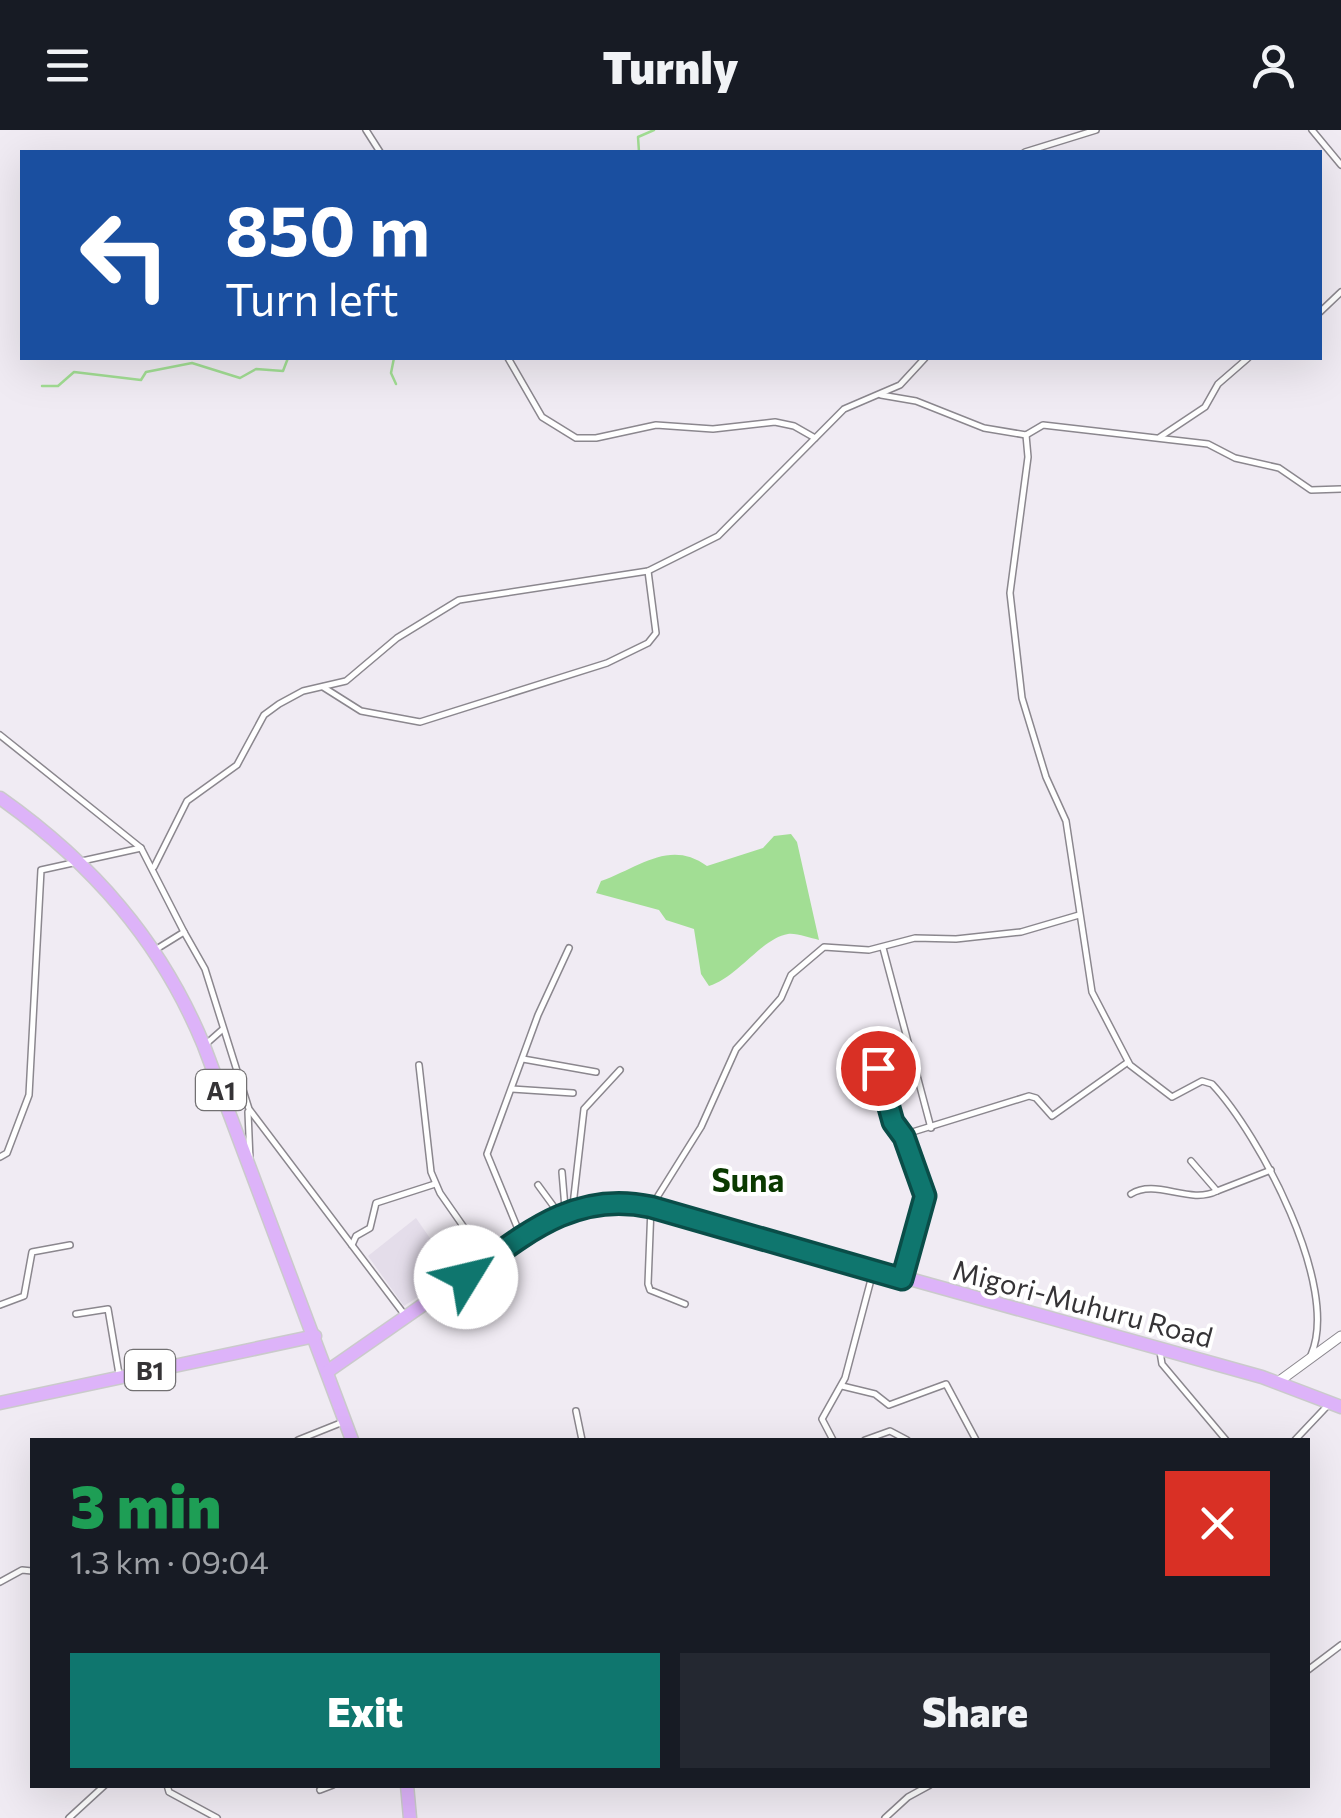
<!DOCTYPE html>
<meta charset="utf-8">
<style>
body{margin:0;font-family:Commissioner,sans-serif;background:#242831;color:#f1f3f6;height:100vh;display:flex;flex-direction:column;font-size:38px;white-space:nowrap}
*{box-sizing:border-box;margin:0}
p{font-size:32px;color:#9ea1a6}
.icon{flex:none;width:55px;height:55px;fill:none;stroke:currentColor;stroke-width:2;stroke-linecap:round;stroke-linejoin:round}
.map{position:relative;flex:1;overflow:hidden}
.sheet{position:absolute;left:30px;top:1308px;width:1280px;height:350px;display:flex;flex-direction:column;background:#171b24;border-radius:0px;box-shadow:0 10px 40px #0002}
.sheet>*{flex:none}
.hud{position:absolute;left:20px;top:20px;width:1302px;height:210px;border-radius:0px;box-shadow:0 10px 40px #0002;background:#1a4fa0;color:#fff;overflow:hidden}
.pin{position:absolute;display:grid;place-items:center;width:85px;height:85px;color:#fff;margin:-42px;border:5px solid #fff;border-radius:50%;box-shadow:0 2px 10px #0007}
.me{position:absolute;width:110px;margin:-55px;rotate:54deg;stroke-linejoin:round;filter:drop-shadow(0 0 8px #0008)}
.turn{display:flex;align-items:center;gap:35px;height:210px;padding:0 40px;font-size:45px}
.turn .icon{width:130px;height:130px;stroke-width:2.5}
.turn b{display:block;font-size:70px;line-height:85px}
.round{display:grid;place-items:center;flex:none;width:105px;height:105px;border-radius:0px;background:#242831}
.summary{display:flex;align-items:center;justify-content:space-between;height:170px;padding:0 40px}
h1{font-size:60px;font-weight:800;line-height:75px;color:#1e9e55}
.primary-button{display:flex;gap:20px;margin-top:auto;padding:20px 40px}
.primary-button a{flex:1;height:115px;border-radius:0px;background:#0f766e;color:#fff;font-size:40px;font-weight:800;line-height:115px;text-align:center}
.primary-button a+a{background:#242831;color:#f1f3f6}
header{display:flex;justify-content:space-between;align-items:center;height:130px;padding:0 40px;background:#171b24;font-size:45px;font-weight:800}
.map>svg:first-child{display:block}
</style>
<header><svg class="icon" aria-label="menu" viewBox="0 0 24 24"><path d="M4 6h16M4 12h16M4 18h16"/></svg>Turnly<svg class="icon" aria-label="person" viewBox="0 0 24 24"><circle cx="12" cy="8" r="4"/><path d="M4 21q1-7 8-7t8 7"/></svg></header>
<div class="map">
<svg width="1341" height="1688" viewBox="0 0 1341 1688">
<rect width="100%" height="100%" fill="#f0ebf3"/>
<!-- built -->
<path fill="#e4ddea" d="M416 1088 454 1143 404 1176 368 1126Z"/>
<!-- water -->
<path fill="#a2de94" d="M791 704 797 712 819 810C810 808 797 803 788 804 762 808 738 847 709 856L701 844 694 799 666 790 659 780 596 763 601 751C640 737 670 709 707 736L763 718 774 706Z"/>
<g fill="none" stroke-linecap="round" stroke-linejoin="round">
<!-- stream -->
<g stroke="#a2de94" stroke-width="2.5">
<path d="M639 22 638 7 654 0"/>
<path d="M394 228 391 243 396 254"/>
<path d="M42 256H58L74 242 141 250 146 242 192 233 240 248 256 239 283 241 288 228"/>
</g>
<!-- street casing -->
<g stroke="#8b878e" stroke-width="8">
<g id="street">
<path d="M366 0 380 22"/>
<path d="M1312 0 1341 35"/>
<path d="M1025 22 1096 0"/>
<path d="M1320 182 1341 162"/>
<path d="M508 228 542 287 576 308H596L656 295 713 299 775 292 794 296 815 308"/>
<path d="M881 265 916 271 984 298 1026 305"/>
<path d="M1026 305 1028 327 1010 463 1022 568 1046 647 1066 691 1092 862 1130 935 1172 967 1202 951 1212 954C1259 1004 1341 1157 1311 1225"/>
<path d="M1026 305 1043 295 1208 314 1235 328 1279 338 1311 360 1341 359"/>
<path d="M1160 307 1205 277 1218 254 1248 228"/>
<path d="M323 557 361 581 420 592 607 533 648 513 656 503 648 441"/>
<path d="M0 605 141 718 184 802 155 820"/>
<path d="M154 737 187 671 237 635 264 585 279 574 303 561 346 551 397 508 459 470 648 441 718 406 844 279 900 255 925 228"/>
<path d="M184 802 205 839 249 979 404 1184"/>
<path d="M883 818 931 998"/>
<path d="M206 914 223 899"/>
<path d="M878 925 887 974 903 1006"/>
<path d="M523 929 596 942"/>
<path d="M419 935 431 1042 440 1063 486 1129"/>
<path d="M512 959 573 963"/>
<path d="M248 982 250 1030"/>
<path d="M0 1027 7 1023 29 965 41 740 141 718"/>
<path d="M1191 1031 1217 1061 1271 1040"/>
<path d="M562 1042 565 1078"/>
<path d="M538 1055 557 1081"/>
<path d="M1131 1064C1156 1048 1189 1075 1217 1061"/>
<path d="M573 1075 584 979 620 940"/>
<path d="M520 1104 487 1024 538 885 569 818"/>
<path d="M352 1115 356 1106 370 1098 376 1073 435 1054"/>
<path d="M902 1147 925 1071 905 1017 906 1004 1029 966 1036 968 1052 986 1128 932"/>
<path d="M685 1174 650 1160 648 1154 651 1077 701 997 736 919 781 868 791 845 824 817 869 820 915 808 956 809 1021 802 1079 785"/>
<path d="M0 1175 24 1166 32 1122 70 1115"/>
<path d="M76 1184 108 1179 119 1244"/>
<path d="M1160 1222 1162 1234 1226 1310"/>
<path d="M842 1256 875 1264 889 1275 946 1254 976 1310"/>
<path d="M576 1281 582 1310"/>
<path d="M298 1310 343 1292"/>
<path d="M833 1310 822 1289 845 1248 873 1142"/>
<path d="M865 1310 890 1301 907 1310"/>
<path d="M1295 1310 1330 1273"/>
<path d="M0 1452 22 1440 32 1441"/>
<path d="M1308 1540 1341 1515"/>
<path d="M167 1655 169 1662 217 1688"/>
<path d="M320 1660 333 1655"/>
<path d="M69 1688 105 1655"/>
<path d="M885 1688 908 1667 930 1655"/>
</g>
</g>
<!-- secondary casing -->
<g stroke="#8b878e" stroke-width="11">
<path id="secondary" d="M1278 1252 1341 1206"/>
</g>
<!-- highway casing -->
<g stroke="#cacacb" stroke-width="15">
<g id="highway">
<path d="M0 668C92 733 161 811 204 916L352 1310"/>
<path d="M328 1241 542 1092C576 1073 612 1069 651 1077L1262 1247 1341 1277"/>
<path d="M0 1273 315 1206"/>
<path d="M407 1655 410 1688"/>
</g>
</g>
<!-- street -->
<use href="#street" stroke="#fff" stroke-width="5"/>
<!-- secondary -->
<use href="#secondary" stroke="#fff" stroke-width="9"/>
<!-- highway -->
<use href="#highway" stroke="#ddb3f9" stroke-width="12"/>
</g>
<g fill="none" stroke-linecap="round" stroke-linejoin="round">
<!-- route casing -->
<g stroke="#0a4d48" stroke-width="25">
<path id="route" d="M466 1147C524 1105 574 1060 651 1077L902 1149 925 1066 904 1007 893 992 878 938"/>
</g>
<!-- route -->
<use href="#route" stroke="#0f766e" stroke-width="18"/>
</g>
<g text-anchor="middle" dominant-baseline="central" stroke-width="8" stroke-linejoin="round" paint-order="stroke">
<!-- shield labels -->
<g fill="#fff" stroke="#727072" stroke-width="2.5">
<rect x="196" y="940" width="50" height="40" rx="8"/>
<rect x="125" y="1220" width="50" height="40" rx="8"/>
</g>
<g font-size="25" font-weight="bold" fill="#353336">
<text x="221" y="960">A1</text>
<text x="150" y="1240">B1</text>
</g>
<!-- street labels -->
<g font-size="28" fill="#353336" stroke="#fff">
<text transform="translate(1083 1173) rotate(15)">Migori-Muhuru Road</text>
</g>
<!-- quarter labels -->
<g font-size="32" font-weight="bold" fill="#0a3900" stroke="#fff">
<text x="748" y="1049">Suna</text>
</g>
</g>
</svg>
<div class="pin" style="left:878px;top:938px;background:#d93025"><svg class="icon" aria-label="arrive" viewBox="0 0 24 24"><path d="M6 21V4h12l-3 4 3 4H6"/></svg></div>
<svg class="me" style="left:466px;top:1147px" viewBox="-20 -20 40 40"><circle r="19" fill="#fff"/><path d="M0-13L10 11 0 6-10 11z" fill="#0f766e"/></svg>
<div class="hud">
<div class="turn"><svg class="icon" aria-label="left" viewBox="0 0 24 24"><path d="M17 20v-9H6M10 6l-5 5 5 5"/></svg><div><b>850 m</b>Turn left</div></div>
</div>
<section class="sheet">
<div class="summary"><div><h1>3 min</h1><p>1.3 km · 09:04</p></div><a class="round" style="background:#d93025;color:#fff"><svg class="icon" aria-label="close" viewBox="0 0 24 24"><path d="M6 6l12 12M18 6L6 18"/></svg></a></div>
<div class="primary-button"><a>Exit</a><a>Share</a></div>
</section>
</div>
